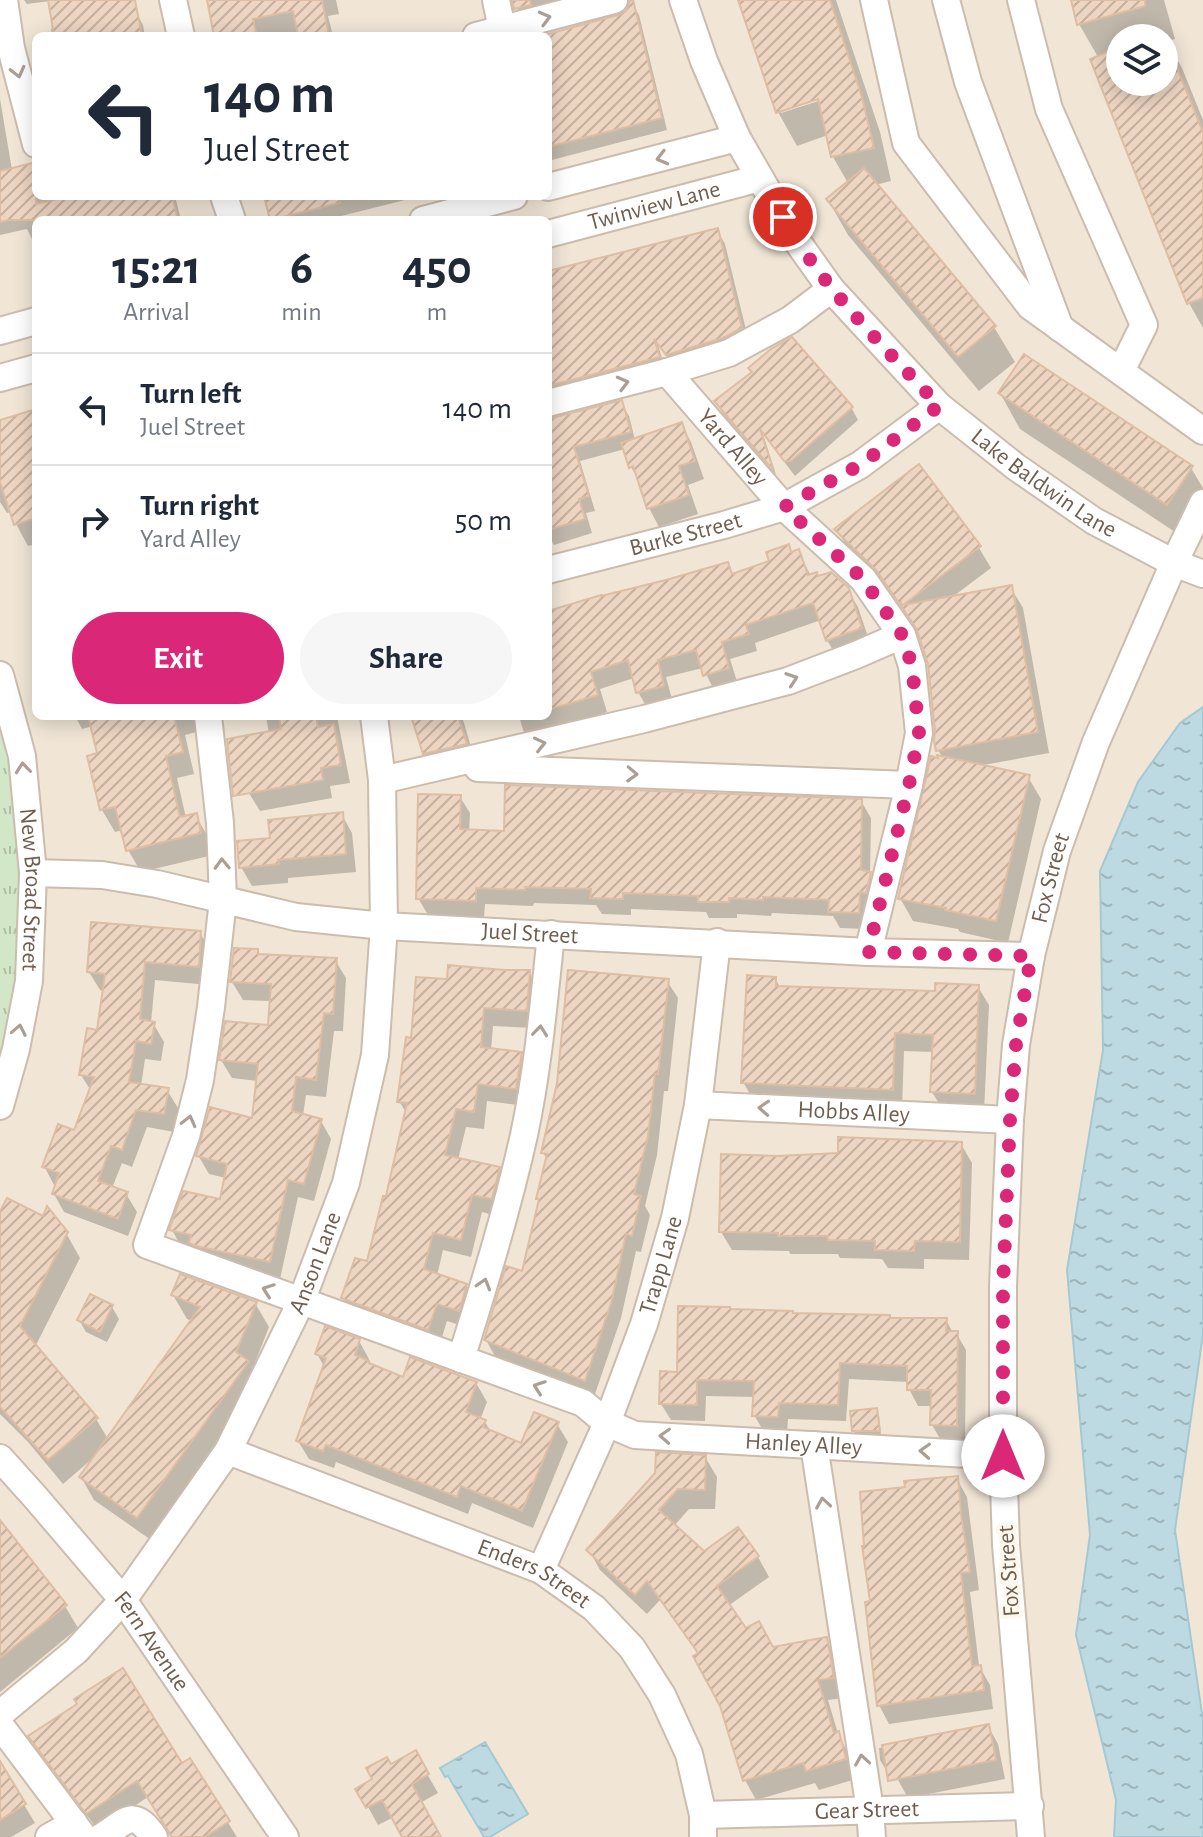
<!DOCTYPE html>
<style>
body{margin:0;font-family:"Alegreya Sans",sans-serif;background:#f6f6f7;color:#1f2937;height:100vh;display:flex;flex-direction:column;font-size:30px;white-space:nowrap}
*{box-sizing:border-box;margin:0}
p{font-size:26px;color:#747a83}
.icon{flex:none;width:44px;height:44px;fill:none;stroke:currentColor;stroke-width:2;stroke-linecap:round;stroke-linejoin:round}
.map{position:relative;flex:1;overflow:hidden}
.sheet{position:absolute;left:32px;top:216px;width:520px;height:504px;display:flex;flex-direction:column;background:#fff;border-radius:12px;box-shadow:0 4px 20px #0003}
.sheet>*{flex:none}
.guide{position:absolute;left:32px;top:32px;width:520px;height:168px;border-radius:12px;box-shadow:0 4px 20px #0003;background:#fff;color:#1f2937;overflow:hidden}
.tools{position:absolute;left:1106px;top:24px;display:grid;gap:16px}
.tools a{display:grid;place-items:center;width:72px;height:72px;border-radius:50%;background:#fff;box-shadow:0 4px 20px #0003;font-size:40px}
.pin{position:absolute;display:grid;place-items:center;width:68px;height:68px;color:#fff;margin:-34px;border:4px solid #fff;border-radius:50%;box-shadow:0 2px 8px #0007}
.me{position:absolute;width:88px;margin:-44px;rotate:0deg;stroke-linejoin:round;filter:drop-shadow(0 0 6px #0008)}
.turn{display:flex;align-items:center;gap:28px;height:168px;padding:0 40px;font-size:36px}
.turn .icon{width:104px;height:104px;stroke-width:2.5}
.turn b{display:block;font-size:56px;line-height:68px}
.eta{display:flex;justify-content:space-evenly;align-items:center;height:136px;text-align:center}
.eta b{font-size:48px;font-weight:600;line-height:56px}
.primary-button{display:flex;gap:16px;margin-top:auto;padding:16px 40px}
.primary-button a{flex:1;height:92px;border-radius:48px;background:#db2777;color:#fff;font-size:32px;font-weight:600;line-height:92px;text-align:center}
.primary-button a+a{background:#f6f6f7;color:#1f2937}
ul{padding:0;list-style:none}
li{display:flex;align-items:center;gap:24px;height:112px;padding:0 40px;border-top:2px solid #e0e1e3}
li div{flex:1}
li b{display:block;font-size:30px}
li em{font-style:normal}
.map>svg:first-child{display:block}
</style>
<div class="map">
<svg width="1203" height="1837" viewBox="0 0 1203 1837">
<defs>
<pattern id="park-tufts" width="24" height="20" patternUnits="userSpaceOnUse" patternTransform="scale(2)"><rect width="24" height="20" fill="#d2e7c7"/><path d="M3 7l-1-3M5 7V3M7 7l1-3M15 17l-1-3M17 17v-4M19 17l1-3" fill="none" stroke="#afbea4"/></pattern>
<pattern id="water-ripples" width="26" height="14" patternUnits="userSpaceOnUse" patternTransform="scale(2)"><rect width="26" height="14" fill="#bddae2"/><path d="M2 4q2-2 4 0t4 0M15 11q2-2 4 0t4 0" fill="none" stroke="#9eb4b9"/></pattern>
<pattern id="building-hatch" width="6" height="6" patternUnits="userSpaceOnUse" patternTransform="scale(2)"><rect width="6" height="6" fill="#edd5c1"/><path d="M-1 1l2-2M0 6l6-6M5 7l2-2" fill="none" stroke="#c4b09f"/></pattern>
</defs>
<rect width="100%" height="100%" fill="#faf4e7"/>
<!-- residential -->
<path fill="#f1e6d6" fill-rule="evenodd" d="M0 0H1203V1837H0ZM36 36H548V196H36ZM1120 38H1164V82H1120ZM36 220H548V716H36Z"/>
<!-- park -->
<path fill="url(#park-tufts)" d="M0 714 7 739 23 854 16 1000 0 1067Z"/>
<!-- water -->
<g fill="url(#water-ripples)" stroke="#a4c9d3" stroke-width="2">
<path d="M1203 707V1334L1175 1530 1203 1720V1837H1114L1116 1800 1076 1635 1090 1535 1067 1270 1103 1050 1100 871 1138 782 1180 723Z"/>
<path d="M485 1742 528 1814 490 1837H484L448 1776 445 1777 440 1768Z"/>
</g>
<!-- shadow -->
<g fill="#0003" fill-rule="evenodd">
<path d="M24 0H135L137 14 143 25 145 36H52L51 29 54 28 50 1 27 4Z"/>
<path d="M209 0H336L339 14 328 16 333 36H216Z"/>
<path d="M514 0H596L522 19Z"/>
<path d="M740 0H836L880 132 891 181 875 185 994 327 1015 362 979 391 848 235 828 200 848 183 833 157 828 135 797 146 778 112ZM827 94 828 98 781 113V109Z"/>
<path d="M1073 0H1164L1175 39 1167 41 1182 68 1203 120V328L1189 303 1098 57 1079 24ZM1120 38H1164V82H1120Z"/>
<path d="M632 3 639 15 667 130 548 161 547 36 619 17 627 12Z"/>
<path d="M0 99 12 170 36 164V196H58L60 200 77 196H175L181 220H36L35 245 27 229 0 235Z"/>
<path d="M266 196H421L325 220H272Z"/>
<path d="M717 230 725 244 749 342 676 368 658 345 666 371 557 400 548 380V273Z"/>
<path d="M791 340 852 409 858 420 795 476 763 434 776 475 723 414 716 402Z"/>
<path d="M1000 393 1191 468 1203 488V516L1187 540 1020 429Z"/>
<path d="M621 403 629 416 635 440 681 424 691 442 704 479 688 485 698 514 659 527 649 508 641 484 631 467 625 449 580 461 595 511 586 513 592 533 554 545 548 535V421Z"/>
<path d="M36 411V544L28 546 16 524 12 512 7 513 0 502V422Z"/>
<path d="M918 467 979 548 991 568 951 598 1011 588 1023 608 1049 753 978 766 1028 777 1041 799 1008 943 960 932 958 929 913 921 900 898 943 758 938 750 929 661 921 636 888 588 849 550 837 530Z"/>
<path d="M788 546 792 554 798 551 811 576 847 589 858 607 871 646 837 657 827 640 821 620 755 643 757 651 730 659 738 685 715 692 703 668 666 677 673 703 648 709 638 692 634 678 600 689 607 712 570 724 533 748 523 730 519 716H548V621L727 564 734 576 772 562Z"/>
<path d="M75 716H201L204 730 185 735 194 774 177 778 186 818 196 816 208 837 213 855 141 872 128 850 123 830 115 832 102 810 90 757 100 755 93 726 82 729Z"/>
<path d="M266 716H337L350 783 330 786 332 798 260 811 249 793 269 734Z"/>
<path d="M414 716H462L475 761 435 770 425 753Z"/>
<path d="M460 797 470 813 469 832 506 833 861 801 871 818 870 874 879 891 867 929 840 928 833 916 772 913 771 916 737 914V918H709L706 912 631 909V915L602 914 596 905 534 903 533 906 485 904 484 917 428 915 418 898Z"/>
<path d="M342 815 352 833 356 872 288 878V883L252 886 241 867 272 840Z"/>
<path d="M200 933 211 952 209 985 155 980 151 1023H153L164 1042 161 1061 145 1059 141 1086 167 1090 178 1108 174 1132 147 1127 132 1167 122 1163 112 1188 126 1194 137 1212 128 1236 64 1212 54 1194 57 1186 54 1185 44 1166 75 1132 91 1091 81 1075 99 1032 104 991 100 990 89 972Z"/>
<path d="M257 951 260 956 335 960 346 978 343 1031H334L326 1097 306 1095 303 1116 321 1121 331 1139 314 1201 298 1197 280 1279 208 1264 182 1248 172 1230 221 1201 226 1178 209 1174 198 1155 254 1120 258 1081 232 1078 221 1060 270 1028 272 1001 243 1000 232 982Z"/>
<path d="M529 972 539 990 536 1028 493 1026 491 1050 520 1054 531 1072 526 1106 487 1101 484 1129 466 1127 458 1160 498 1169 509 1187 501 1217 482 1212 471 1257 443 1250 437 1276 466 1285 477 1303 469 1328 447 1321 439 1347 354 1316 343 1298 368 1264 387 1199 407 1114 399 1101 413 1040 449 982Z"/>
<path d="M775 978 781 989 937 993 978 987 989 1005 984 1112 943 1110 932 1092 934 1052 904 1051 902 1108 754 1101 743 1082Z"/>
<path d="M667 981 678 998 668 1091H664L657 1155 645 1206 650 1215 641 1252 636 1251 621 1318 594 1397 496 1358 486 1340 524 1274 540 1202 538 1198 547 1160 543 1152Z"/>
<path d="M961 1144 972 1163 969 1260 924 1259V1269L888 1268 882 1259 840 1258 838 1254H790L789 1251 732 1250 721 1232 778 1158Z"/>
<path d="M0 1215 66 1233 80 1258 35 1347 96 1419 108 1439 192 1321 187 1319 173 1295 255 1303 269 1327 252 1370 261 1386 151 1540 94 1500 81 1477 92 1459 63 1484 28 1442 0 1414Z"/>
<path d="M112 1307 119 1319 107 1342 86 1332 79 1320Z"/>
<path d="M793 1315 891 1320H946L953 1333H956L966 1350 965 1442H942L932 1425 933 1406H918L909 1389V1382L849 1379 846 1421 788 1419 787 1433 764 1432 754 1415 755 1397 706 1396 705 1421 671 1420 661 1404 679 1374Z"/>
<path d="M359 1341 369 1359 368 1363 404 1379 476 1383 487 1402 480 1420 485 1422 491 1432 522 1446 557 1424 568 1442 533 1528 472 1503 468 1514 336 1462 334 1468 309 1459 298 1441 325 1368 317 1354Z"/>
<path d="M876 1410 879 1416 881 1435 857 1436 854 1431Z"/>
<path d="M705 1457 717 1477 715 1509H689L674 1526 704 1553 738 1530 758 1557 769 1577 728 1606 745 1630 772 1649 826 1640 837 1660 844 1698 828 1700 839 1737 849 1754 856 1779 819 1790 815 1783 756 1800 745 1780 722 1705 699 1655 660 1600 647 1614 600 1570 589 1550Z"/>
<path d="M957 1479 967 1497 979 1590 970 1592 979 1666 990 1685 993 1709 889 1724 879 1705 872 1603 907 1489Z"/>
<path d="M0 1524 65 1606 78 1628 0 1692Z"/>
<path d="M988 1726 998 1744 1005 1779 908 1798 897 1778H891L880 1760 879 1748Z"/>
<path d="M31 1737 182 1766 189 1761 237 1837H174L148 1797 98 1830 41 1754Z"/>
<path d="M415 1753 438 1793 420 1803 440 1837H405L394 1817 378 1825 358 1789 390 1767Z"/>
<path d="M0 1765 35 1823 11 1837H0Z"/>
</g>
<!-- building -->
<g fill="url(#building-hatch)" stroke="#debda3" stroke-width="2">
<path d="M48 0H135L142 36H54Z"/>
<path d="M207 0H322L329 36H298L293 11 253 19 257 36H214Z"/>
<path d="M512 0H530L531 5 514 9Z"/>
<path d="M633 0 662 118 548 147V34L618 15 626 11 630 1Z"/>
<path d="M738 0H830L862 97 874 148 831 157 818 99 776 113Z"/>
<path d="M1071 0H1145V6L1077 25Z"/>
<path d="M1164 36 1203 132V298L1187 304 1090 59 1120 47V82H1164Z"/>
<path d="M36 162V204L69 196H172L178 220H9L0 222V171Z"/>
<path d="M864 168 996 326 958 357 826 199Z"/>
<path d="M264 196H339L340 203 270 220Z"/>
<path d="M718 228 742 328 723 338 666 355 654 339 660 357 548 386V271Z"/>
<path d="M792 337 853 407 791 461H784L760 429 774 471 714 401 752 372 748 368 771 349Z"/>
<path d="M1024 354 1193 466 1167 505 998 393Z"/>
<path d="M622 400 631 432 574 447 589 496 579 499 585 519 548 530V419Z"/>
<path d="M36 409V518L14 525 0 482V420Z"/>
<path d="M682 422 695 461 679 466 689 495 647 509 633 466 629 468 621 443Z"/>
<path d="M919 464 981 546 903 605 1012 585 1038 732 936 751 934 741 935 731 928 664 917 630 902 607 901 602 899 603 876 570 834 529Z"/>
<path d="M789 544 791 552 799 549 808 575 817 572 818 576 831 572 849 588 862 628 826 641 813 603 746 625 749 634 722 642 729 668 703 676 696 650 658 660 664 686 636 693 628 660 591 672 598 695 548 710V611L601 595V596L666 580 728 562 732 574 769 561 766 552Z"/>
<path d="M88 716H174L183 752 166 756 180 817 197 813 201 833 126 851 115 807 100 810 87 756 97 753Z"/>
<path d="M291 716H316L318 727 334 724 341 765 321 768 323 780 233 796 227 739 281 729 279 718Z"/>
<path d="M411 716H458L467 744 423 754Z"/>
<path d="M937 755 1030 775 996 921 945 910 946 908 898 899 931 756 938 758Z"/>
<path d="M505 785 862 799 861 870 871 872 866 893 860 892 859 913 828 912 829 900 763 897V900L729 898V902H698V896L623 893V899L590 898 591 889 525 887V890L476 888V901L416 899 418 794 461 795 460 829 504 831Z"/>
<path d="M343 812 346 854 278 860 279 864 239 868 237 841 270 838 268 820Z"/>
<path d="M91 922 201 931 199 967 145 962 140 1019 155 1022 151 1044 136 1041 129 1082 169 1088 164 1114 136 1110 122 1150 111 1146 98 1181 128 1192 118 1219 52 1194 59 1173 42 1167 58 1124 74 1130 94 1077 79 1075 87 1028 97 1030 105 974 87 972Z"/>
<path d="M234 948 258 949V954L337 958 333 1014 324 1013 316 1080 296 1077 292 1111 322 1119 304 1184 288 1180 270 1262 196 1246 189 1243 191 1235 169 1230 183 1191 220 1199 227 1164 196 1156 210 1107 252 1118 258 1064 219 1060 225 1021 268 1025 271 984 230 982Z"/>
<path d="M448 965 504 970H530L527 1011 484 1008 481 1047 522 1052 516 1089 478 1084 474 1112 456 1109 445 1155 500 1167 492 1199 472 1195 461 1240 433 1233 424 1269 467 1284 459 1311 437 1304 428 1330 341 1298 355 1258 367 1261 383 1196H386L407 1103 397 1102 406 1037 411 1038 416 977 447 979Z"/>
<path d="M568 970 669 979 658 1074H655L648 1136 634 1194 641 1196 632 1236 626 1234 612 1300 585 1381 484 1340 506 1266 522 1271 539 1199H536L547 1154 541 1153 557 1083Z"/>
<path d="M747 975 776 977V986L935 991V983L979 985 975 1094 930 1092 933 1035 895 1033 893 1090 741 1083Z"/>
<path d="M838 1137 962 1142 960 1242 915 1241 914 1251 875 1250V1241L828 1240V1236H778V1233L719 1232 721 1154 778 1156 838 1153Z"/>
<path d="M7 1198 43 1216 47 1206 68 1232 20 1326 98 1418 48 1460 0 1407V1211Z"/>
<path d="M180 1274 257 1302 236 1352 249 1361 137 1518 79 1477 200 1307 171 1295Z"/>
<path d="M90 1294 113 1305 100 1332 77 1320Z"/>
<path d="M678 1306 730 1307V1309L793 1311V1313L890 1315V1318H947L946 1331H958L957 1426 930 1425 931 1390H907V1366L840 1363 838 1405 779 1403 778 1417 752 1416 754 1381 697 1380V1405L659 1404 660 1371 677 1372Z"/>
<path d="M325 1326 360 1339 355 1355 369 1361V1363L403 1377 410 1357 477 1382 466 1412 486 1420 483 1427 521 1443 534 1412 559 1422 522 1511 461 1486 457 1497 326 1445 323 1451 296 1441 326 1358 315 1354Z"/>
<path d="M877 1408 880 1431H852L850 1411Z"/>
<path d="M656 1452 706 1455 705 1490 678 1489 659 1510 704 1551 738 1527 759 1556 717 1586 746 1628 759 1621 773 1647 827 1637 834 1678 818 1680 834 1733 839 1731 846 1759 806 1771 803 1763 743 1781 720 1706 693 1656 698 1653 647 1581 635 1595 586 1550 655 1473Z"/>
<path d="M958 1476 961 1514 970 1572 961 1573 972 1666 981 1665 984 1690 877 1706 865 1602 870 1601 862 1546H864L860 1492 905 1487 904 1481Z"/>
<path d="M0 1520 67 1605 0 1658Z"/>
<path d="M123 1668 182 1763 190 1758 230 1821 205 1837H172L137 1781 86 1814 28 1736 77 1704 74 1699Z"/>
<path d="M989 1724 996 1760 888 1781 882 1745Z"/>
<path d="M416 1750 429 1774 412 1784 441 1837H402L382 1800 366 1808 355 1789 372 1779 366 1768 387 1757 391 1764Z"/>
<path d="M0 1761 26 1804 0 1820Z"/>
</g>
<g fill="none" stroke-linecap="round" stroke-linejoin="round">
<!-- minor casing -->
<g stroke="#cbbcae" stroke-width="30">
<g id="minor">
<path d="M4 0 11 48 36 144"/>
<path d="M173 0 181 36"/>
<path d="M496 0 502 29"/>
<path id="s1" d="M683 0 704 61 737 138 794 237 831 289 939 406 1016 467 1094 521 1174 563 1203 574"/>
<path d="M874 0 906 143 1030 306 1203 431"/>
<path d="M946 0 968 82 1060 328"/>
<path d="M1021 0 1049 109 1144 325 1121 371"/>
<path d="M476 36 614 0"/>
<path d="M548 187 737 138"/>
<path d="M224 196 232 220"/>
<path d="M423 220 514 196"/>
<path id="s2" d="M548 234 760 178"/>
<path d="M0 331 36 321"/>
<path id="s3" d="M667 372 784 507 863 579 902 635 912 666 919 733 909 785 868 952"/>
<path d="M0 378 36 368"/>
<path d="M548 403 667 372 729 353 790 320 831 289"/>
<path id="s4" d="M548 570 724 525 784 507 860 465 939 406"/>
<path id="s5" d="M0 675 22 756 33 873 29 981 16 1049 0 1106"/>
<path id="s6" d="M208 716 220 823 223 900 211 1007 200 1080 186 1136 147 1245 583 1403 607 1423 635 1435 1003 1456"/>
<path d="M478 768 909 785"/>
<path d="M382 780 644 719 788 681 856 655 902 635"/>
<path id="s7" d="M33 873 102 875 157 884 296 917 384 926 868 952 1031 956"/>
<path id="s8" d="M698 1105 1010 1120"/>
<path d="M461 1359C484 1285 507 1211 524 1135 538 1069 544 1001 551 934"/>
<path d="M814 1445 870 1810 872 1837"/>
<path id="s9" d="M228 1451 541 1570 594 1608 632 1648 662 1695 689 1754 703 1815V1837"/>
<path id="s10" d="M0 1458 36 1498 123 1600 285 1837"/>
<path id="s11" d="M541 1570 607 1423 644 1324 675 1218 698 1105 717 942"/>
<path id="s12" d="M0 1714 76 1651 123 1600 228 1451 301 1302 346 1183 375 1055 384 926 382 780 374 716"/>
<path d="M0 1725 84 1837"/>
<path id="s13" d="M703 1815 1030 1806"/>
<path d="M49 1837 74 1823"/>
<path d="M101 1837C127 1821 133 1807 154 1837"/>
<path id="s14" d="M1031 1837 1006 1545 1003 1456V1286L1010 1120 1016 1045 1031 956 1057 851 1096 742 1174 563 1203 503"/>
</g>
</g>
<!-- minor -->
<use href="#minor" stroke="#fff" stroke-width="26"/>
</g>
<!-- one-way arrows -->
<defs><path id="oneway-chevron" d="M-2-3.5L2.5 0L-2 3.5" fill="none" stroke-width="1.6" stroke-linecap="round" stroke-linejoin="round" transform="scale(2)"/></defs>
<g stroke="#aa9e95">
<use href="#oneway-chevron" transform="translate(545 18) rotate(-15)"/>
<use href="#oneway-chevron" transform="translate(18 72) rotate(76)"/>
<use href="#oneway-chevron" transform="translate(662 158) rotate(165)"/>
<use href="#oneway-chevron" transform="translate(623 383) rotate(-15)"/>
<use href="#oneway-chevron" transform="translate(792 679) rotate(-19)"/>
<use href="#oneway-chevron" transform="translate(540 744) rotate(-13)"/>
<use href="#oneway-chevron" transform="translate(23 768) rotate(-96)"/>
<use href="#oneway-chevron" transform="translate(632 774) rotate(2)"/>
<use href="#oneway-chevron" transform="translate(222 864) rotate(-92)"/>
<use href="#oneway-chevron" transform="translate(19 1030) rotate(-79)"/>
<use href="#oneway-chevron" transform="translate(540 1031) rotate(-84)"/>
<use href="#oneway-chevron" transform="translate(764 1108) rotate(-177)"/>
<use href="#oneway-chevron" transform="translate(189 1121) rotate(-76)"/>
<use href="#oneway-chevron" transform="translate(484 1284) rotate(-73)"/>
<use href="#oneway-chevron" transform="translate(268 1290) rotate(-160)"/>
<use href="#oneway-chevron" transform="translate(539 1387) rotate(-160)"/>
<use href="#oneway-chevron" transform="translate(665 1436) rotate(-177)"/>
<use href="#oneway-chevron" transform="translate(925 1451) rotate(-177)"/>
<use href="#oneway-chevron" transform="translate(823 1503) rotate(-99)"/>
<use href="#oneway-chevron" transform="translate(862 1760) rotate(-99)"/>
</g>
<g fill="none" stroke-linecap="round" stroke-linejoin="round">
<!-- route -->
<path stroke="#db2777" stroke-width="14" stroke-dasharray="0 25.2" d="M783 217C823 289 884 346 939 406L860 465 784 507 863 579 902 635 912 666 919 733 909 785 868 952 1031 956 1016 1045 1010 1120 1003 1286V1456"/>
</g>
<g text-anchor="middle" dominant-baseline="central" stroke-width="8" stroke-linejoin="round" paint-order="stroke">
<!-- street labels -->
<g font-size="24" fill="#715d4e" stroke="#fdf8ed">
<text stroke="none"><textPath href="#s2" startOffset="110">Twinview Lane</textPath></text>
<text stroke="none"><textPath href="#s3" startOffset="100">Yard Alley</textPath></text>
<text stroke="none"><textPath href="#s1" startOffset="616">Lake Baldwin Lane</textPath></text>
<text stroke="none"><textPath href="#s4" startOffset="142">Burke Street</textPath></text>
<text stroke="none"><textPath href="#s14" startOffset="964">Fox Street</textPath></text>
<text stroke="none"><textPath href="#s5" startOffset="218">New Broad Street</textPath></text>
<text stroke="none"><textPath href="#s7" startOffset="502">Juel Street</textPath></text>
<text stroke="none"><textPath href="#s8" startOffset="156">Hobbs Alley</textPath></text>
<text stroke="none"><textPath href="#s12" startOffset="558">Anson Lane</textPath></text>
<text stroke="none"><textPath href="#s11" startOffset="328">Trapp Lane</textPath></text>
<text stroke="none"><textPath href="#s6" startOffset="1234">Hanley Alley</textPath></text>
<text transform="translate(1009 1571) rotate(-94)">Fox Street</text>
<text stroke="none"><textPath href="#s9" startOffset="330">Enders Street</textPath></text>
<text stroke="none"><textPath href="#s10" startOffset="238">Fern Avenue</textPath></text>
<text stroke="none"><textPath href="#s13" startOffset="164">Gear Street</textPath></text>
</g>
</g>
</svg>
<div class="tools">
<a><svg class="icon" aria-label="layers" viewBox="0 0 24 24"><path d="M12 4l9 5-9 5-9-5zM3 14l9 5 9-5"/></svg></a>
</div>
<div class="pin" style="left:783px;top:217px;background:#d93025"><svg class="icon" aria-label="arrive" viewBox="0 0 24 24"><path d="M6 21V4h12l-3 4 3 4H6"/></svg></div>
<svg class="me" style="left:1003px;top:1456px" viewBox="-20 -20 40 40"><circle r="19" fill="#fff"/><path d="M0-13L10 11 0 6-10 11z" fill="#db2777"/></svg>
<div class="guide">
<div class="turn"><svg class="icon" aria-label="left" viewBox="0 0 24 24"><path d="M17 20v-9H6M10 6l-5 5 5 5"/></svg><div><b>140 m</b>Juel Street</div></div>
</div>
<section class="sheet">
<div class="eta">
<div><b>15:21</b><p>Arrival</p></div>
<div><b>6</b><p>min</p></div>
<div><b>450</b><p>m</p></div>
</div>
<ul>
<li><svg class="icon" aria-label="left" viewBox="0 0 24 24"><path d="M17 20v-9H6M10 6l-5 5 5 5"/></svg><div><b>Turn left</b><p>Juel Street</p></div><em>140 m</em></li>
<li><svg class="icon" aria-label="right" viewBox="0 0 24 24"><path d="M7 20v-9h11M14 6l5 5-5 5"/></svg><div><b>Turn right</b><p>Yard Alley</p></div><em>50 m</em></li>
</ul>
<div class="primary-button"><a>Exit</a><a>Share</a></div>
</section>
</div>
